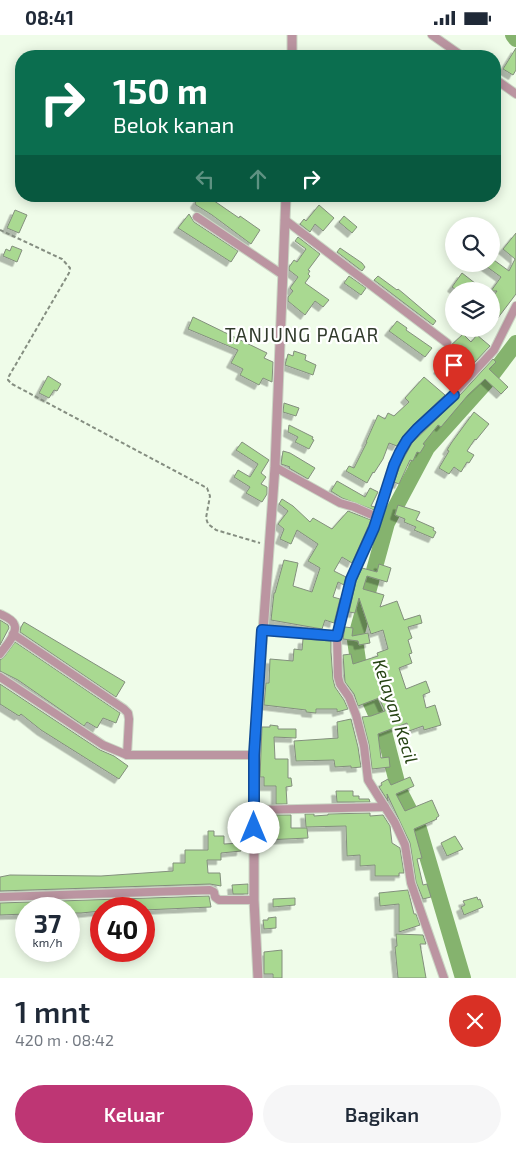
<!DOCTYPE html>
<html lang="id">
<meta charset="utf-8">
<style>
body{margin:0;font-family:"Exo 2",sans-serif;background:#f6f6f7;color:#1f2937;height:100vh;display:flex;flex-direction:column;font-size:19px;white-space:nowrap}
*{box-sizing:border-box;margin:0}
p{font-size:16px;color:#747a83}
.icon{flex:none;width:28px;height:28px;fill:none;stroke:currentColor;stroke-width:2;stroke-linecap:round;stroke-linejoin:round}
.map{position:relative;height:943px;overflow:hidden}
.side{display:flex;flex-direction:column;background:#fff;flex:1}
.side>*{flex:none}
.top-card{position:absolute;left:15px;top:15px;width:486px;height:152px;border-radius:20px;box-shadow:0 2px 12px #0003;background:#0b6e4f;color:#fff;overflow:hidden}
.tools{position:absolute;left:445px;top:182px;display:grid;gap:10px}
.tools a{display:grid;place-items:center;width:55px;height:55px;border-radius:50%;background:#fff;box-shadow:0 2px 12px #0003;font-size:25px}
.speed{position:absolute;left:15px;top:862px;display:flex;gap:10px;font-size:25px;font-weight:700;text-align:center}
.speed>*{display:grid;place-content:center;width:65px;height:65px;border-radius:50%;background:#fff;box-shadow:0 2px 12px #0003;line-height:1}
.speed small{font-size:12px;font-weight:400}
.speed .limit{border:8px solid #d22;background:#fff;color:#111}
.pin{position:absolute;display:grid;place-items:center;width:42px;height:42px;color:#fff;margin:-51px -21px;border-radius:50% 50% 50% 0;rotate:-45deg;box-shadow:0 0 5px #0007}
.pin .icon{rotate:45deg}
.me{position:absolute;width:55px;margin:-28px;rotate:0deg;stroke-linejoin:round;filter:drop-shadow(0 0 4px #0008)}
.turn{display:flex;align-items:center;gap:18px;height:105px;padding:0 15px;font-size:22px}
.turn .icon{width:65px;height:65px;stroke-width:2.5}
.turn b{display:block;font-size:35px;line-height:42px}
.lanes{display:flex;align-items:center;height:48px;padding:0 15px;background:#0003;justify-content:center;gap:25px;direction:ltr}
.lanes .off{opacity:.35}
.round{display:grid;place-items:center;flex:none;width:52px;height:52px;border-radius:26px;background:#f6f6f7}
.summary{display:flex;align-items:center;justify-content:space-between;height:85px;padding:0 15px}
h1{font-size:30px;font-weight:600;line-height:38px}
.primary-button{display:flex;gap:10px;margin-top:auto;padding:10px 15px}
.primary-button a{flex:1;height:58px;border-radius:30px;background:#be3674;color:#fff;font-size:20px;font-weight:600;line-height:58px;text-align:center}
.primary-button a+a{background:#f6f6f7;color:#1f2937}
.status{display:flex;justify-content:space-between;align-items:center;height:35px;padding:0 25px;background:#fff;direction:ltr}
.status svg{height:14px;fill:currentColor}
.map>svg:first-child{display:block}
</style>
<div class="status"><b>08:41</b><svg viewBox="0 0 49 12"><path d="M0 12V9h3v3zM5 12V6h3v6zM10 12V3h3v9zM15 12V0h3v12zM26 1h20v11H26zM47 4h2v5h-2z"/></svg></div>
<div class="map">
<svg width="516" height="943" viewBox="0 0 516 943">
<defs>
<filter id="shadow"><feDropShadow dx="-4.5" dy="4.5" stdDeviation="0" flood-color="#0004"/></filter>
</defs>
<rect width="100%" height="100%" fill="#effce9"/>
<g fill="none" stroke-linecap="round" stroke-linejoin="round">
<!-- river -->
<g stroke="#85b36e" stroke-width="16">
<path d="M513 0 516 4"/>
<path d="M463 943 419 794 399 755 384 697 361 646 355 605 387 488 427 413 488 345 516 308"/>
</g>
</g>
<!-- building -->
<g fill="#a9d991" stroke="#838f7d" filter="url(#shadow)">
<path d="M516 13V35L513 40 503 34Z"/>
<path d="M200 161H207L239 183 240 181 260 195 251 209 212 180 196 170 195 168Z"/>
<path d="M319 170 334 183 323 196 315 189 310 197 300 189 304 184 306 186Z"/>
<path d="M15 175 27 180 19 198 7 193Z"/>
<path d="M189 179 194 187 238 216 231 227 178 193Z"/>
<path d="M344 181 357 192 352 198 339 187Z"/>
<path d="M516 198V259L491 292V264L497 256H491L501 242 483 229H491V223L509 236 515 224 503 214Z"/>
<path d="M298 202 320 219 308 235 310 236 308 239 310 241 305 248 329 265 323 272 315 266 305 280 288 266V262L293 256 290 253 298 242 289 235V232L294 225 297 227 306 214 295 206Z"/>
<path d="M12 211 22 215 17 227 3 221 6 214 10 216Z"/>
<path d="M340 213 362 228 365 232 362 236 337 217Z"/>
<path d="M462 238 471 245 485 256H458L452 252Z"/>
<path d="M349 241 366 253 361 260 344 248Z"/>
<path d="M378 241 397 255 398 254 403 258 436 286 433 290 374 245Z"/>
<path d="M193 282 267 318 264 323 273 327 272 347 263 343 259 350 240 340 243 334 231 328 238 315 188 294Z"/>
<path d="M397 286 407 293 406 295 432 313 425 322 389 296Z"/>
<path d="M463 299 471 307 477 300 490 311 458 345 447 335 444 339 438 334 442 330 438 327 448 316 447 314Z"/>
<path d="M294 316 306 320 305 325 316 330 313 340 285 330 288 319 293 321Z"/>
<path d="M493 324 496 327 489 334 508 352 501 359 485 344 468 360 441 392 438 390 423 409 425 410 420 418 417 417 413 426 410 425 399 449 394 447 401 428 412 408 449 372Z"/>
<path d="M48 341 61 349 57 356 54 355 49 363 39 358Z"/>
<path d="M424 342 445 360 413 390 403 401 397 411 389 408 383 424 374 438 373 437 367 448 346 436 349 431 354 433 367 407H366L378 380 385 384 388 378 394 381 409 367 405 363Z"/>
<path d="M284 368 299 373 296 381 283 377Z"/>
<path d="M474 377 489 389 476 405 475 404 467 416 474 420 469 428 467 427 461 437 454 432 449 439 439 433 449 416 447 415 452 407Z"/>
<path d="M289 390 313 402 312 404 314 405 309 414 295 407 298 402 288 397Z"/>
<path d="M242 407 269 425 261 438 266 442 261 449 267 452V459L262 467 246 458 250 452 234 442 238 435 250 442 258 429 236 415Z"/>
<path d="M283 416 290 418 315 433 308 444 289 433 290 432 281 429Z"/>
<path d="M337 446 365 462 370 453 378 457 371 471 375 472 374 475 342 463 331 456Z"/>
<path d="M282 464 293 471 310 487 313 483 332 494 348 476 371 485 352 528 342 522 334 536 346 542 344 550 338 547 333 562 340 564 334 588 325 585 322 594 271 585 274 558H275L284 525 298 528 293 551 312 557 320 533 308 526 318 509 297 495 291 509 280 504 284 494 278 489 288 476 279 469Z"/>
<path d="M398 470 420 477 416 485 434 493 433 495 436 497 433 503 414 495 416 492 404 487 405 484 395 480Z"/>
<path d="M379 529 391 533 387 547 367 541 363 554 384 560 380 572 397 566 404 585 420 580 422 588 408 592 412 603 408 605 412 618 409 619 412 628 399 633 406 654 426 646 430 657 423 660 426 673 435 670 441 690 424 695 423 691 409 696 407 688 378 699 381 723 389 722 390 732 372 734 369 710 362 682 371 681 385 676 379 663 358 671 354 659 345 647 343 620 351 619 353 629 378 621 377 618 388 614 383 595 371 599 359 563 355 578 349 577 356 546 362 533 377 537Z"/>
<path d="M0 585 8 590 9 593 0 610Z"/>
<path d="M24 587 125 647 116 662 20 597 21 592Z"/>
<path d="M345 592 353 593 352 601 368 598 370 608 359 610 358 606 343 604Z"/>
<path d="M303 604 331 606V617L333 644 335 652 344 665 348 674 337 677V674H316V678L306 677V675L264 670 266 648H269L270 624 293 626 294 614 302 615Z"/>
<path d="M15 607 120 678 116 688 103 683 97 693 87 687 84 691 18 645 0 636V625L4 622Z"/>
<path d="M0 649 100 715 114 721 128 731 119 744 41 695 21 679 19 681 0 669Z"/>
<path d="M351 684 358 712 361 732 351 733V731L335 732 334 725 296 726 294 706 338 703 337 687Z"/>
<path d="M270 690 278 691V694H296V703L274 702 275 724H288V743H291L292 751 286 752 287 769H276V751H264V742H260L262 692H270Z"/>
<path d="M410 742 414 751 396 759 405 776 432 765 439 781 436 783 437 784 414 794 422 823 417 824 423 850 427 849 431 862 423 864 416 847 410 808 387 759 388 766 379 752 382 750 381 748 388 744 391 750Z"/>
<path d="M336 756H353V761H359V764H369L370 767H337Z"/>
<path d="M370 778V781L383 780 390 791 392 808 400 813 404 838H399V841H375V830L360 831V820L347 821 346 791 306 792 305 779H314V781L328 780V779Z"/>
<path d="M261 780H291V793H307L308 803 265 805 264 794H261Z"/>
<path d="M208 796H214V801H224V809L241 808V816L221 818V825H207L208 838H220L221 851 210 849 0 856V842L10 840 101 841 173 836V828H185V815H208Z"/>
<path d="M455 801 463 814 447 821 441 808Z"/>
<path d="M248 849V859H233L232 850Z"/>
<path d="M408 855 414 879H416L420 890 399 897V869L380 871 379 858Z"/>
<path d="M209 861 211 872 144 875V874H101V876L81 878H69V874H26V879L0 880V868Z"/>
<path d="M477 862 478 865 480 864 483 872 464 880 461 872 465 870 463 866Z"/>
<path d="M295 863V870L273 872V864Z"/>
<path d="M276 882V893L264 894 263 885H268V883Z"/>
<path d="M396 899 423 900 426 909H420L426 943H398L395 912 397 911Z"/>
<path d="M282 915V943H273V939H264V917Z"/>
</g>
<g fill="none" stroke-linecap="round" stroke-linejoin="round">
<!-- minor casing -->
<g stroke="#cbd6c5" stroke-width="10">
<g id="minor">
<path d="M432 0 462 21"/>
<path d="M495 44 516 59"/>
<path d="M197 182 283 240"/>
<path d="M285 185 447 308"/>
<path d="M275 432 340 468 354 472 377 482"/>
<path d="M0 579C4 581 12 584 14 589 19 597 5 612 0 619"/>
<path d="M262 595 337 601"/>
<path d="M13 599 124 674 128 678 129 684 127 720"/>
<path d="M0 642 103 710 127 720H254"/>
<path d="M253 775 385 772"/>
<path d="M0 862 210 855 214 857 215 862 219 865H254"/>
<path d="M444 943 411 848 405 810 395 788 368 745 364 711 356 680 349 662 340 649 338 642 337 601 351 544 374 493 394 430 400 417 407 405 417 394 445 368 494 315 516 271"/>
</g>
</g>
<!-- tertiary casing -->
<g stroke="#cbd6c5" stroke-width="11">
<g id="tertiary">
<path d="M292 21V0"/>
<path d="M258 943 254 865V720L275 432 286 161"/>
</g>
</g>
<!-- path -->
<path stroke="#858e81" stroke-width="2" stroke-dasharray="4 2.5" stroke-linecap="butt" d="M0 195 62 224 70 233 69 238 9 341 8 345 12 349 207 453 210 461 206 483 208 489 216 495 260 508"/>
<!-- minor -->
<use href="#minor" stroke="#bb95a1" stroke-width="8"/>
<!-- tertiary -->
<use href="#tertiary" stroke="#bb95a1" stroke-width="9"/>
</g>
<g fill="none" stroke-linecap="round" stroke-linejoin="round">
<!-- route casing -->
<g stroke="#114b97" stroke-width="12">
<path id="route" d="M254 793V720L262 595 337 601 351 544 374 493 394 430 400 417 407 405 417 394 454 360"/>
</g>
<!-- route -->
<use href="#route" stroke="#1a73e8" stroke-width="9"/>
</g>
<g text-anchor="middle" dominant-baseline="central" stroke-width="4.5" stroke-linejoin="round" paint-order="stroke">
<!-- water labels -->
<g font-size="18" font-style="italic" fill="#264413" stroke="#fff">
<text transform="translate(396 676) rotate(72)">Kelayan Kecil</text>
</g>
<!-- quarter labels -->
<g font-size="19" letter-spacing="1" fill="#303a2b" stroke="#fff">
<text x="302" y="299">TANJUNG PAGAR</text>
</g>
</g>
</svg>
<div class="tools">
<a><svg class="icon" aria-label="search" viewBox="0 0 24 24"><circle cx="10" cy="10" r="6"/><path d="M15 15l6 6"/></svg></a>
<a><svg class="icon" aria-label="layers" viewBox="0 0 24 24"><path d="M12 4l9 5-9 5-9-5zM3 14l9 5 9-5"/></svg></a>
</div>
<div class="speed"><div>37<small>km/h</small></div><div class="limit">40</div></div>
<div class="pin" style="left:454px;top:360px;background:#d93025"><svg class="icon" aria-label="arrive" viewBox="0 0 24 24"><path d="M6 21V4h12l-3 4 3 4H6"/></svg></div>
<svg class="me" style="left:254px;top:793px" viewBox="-20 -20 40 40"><circle r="19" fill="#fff"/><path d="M0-13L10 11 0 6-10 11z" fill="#1a73e8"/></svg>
<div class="top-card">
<div class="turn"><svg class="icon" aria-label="right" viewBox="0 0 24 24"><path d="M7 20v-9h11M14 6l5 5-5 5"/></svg><div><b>150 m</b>Belok kanan</div></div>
<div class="lanes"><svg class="icon off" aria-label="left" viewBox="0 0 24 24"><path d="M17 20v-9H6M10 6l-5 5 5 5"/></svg><svg class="icon off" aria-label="ahead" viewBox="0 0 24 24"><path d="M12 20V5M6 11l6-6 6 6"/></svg><svg class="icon" aria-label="right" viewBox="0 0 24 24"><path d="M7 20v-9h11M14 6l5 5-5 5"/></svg></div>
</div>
</div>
<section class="side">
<div class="summary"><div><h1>1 mnt</h1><p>420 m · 08:42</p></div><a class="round" style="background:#d93025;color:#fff"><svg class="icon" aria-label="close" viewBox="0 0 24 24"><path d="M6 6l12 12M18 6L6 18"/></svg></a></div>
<div class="primary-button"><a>Keluar</a><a>Bagikan</a></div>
</section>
